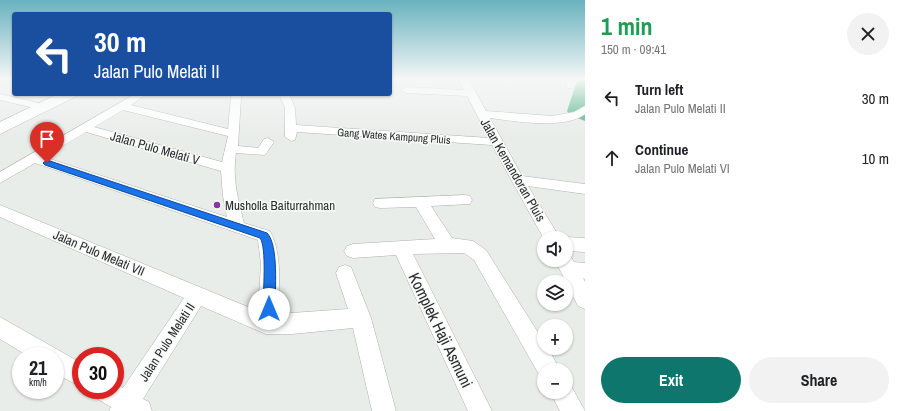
<!DOCTYPE html>
<meta charset="utf-8">
<style>
body{margin:0;font-family:"Archivo Narrow",sans-serif;background:#f2f2f2;color:#202124;height:100vh;display:flex;flex-direction:column;font-size:15px;white-space:nowrap}
*{box-sizing:border-box;margin:0}
p{font-size:13px;color:#757577}
.icon{flex:none;width:22px;height:22px;fill:none;stroke:currentColor;stroke-width:2;stroke-linecap:round;stroke-linejoin:round}
.map{position:relative;flex:1;overflow:hidden}
.sheet{display:flex;flex-direction:column;background:#fff;width:320px}
.sheet>*{flex:none}
.banner{position:absolute;left:12px;top:12px;width:380px;height:84px;border-radius:4px;box-shadow:0 1px 3px #0004;background:#1a4fa0;color:#fff;overflow:hidden}
.tools{position:absolute;left:537px;top:231px;display:grid;gap:8px}
.tools a{display:grid;place-items:center;width:36px;height:36px;border-radius:50%;background:#fff;box-shadow:0 1px 3px #0004;font-size:20px}
.speed{position:absolute;left:12px;top:347px;display:flex;gap:8px;font-size:20px;font-weight:700;text-align:center}
.speed>*{display:grid;place-content:center;width:52px;height:52px;border-radius:50%;background:#fff;box-shadow:0 1px 3px #0004;line-height:1}
.speed small{font-size:10px;font-weight:400}
.speed .limit{border:6px solid #d22;background:#fff;color:#111}
.pin{position:absolute;display:grid;place-items:center;width:34px;height:34px;color:#fff;margin:-41px -17px;border-radius:50% 50% 50% 0;rotate:-45deg;box-shadow:0 0 4px #0007}
.pin .icon{rotate:45deg}
.me{position:absolute;width:44px;margin:-22px;rotate:0deg;stroke-linejoin:round;filter:drop-shadow(0 0 3px #0008)}
.turn{display:flex;align-items:center;gap:14px;height:84px;padding:0 16px;font-size:18px}
.turn .icon{width:52px;height:52px;stroke-width:2.5}
.turn b{display:block;font-size:28px;line-height:34px}
.round{display:grid;place-items:center;flex:none;width:42px;height:42px;border-radius:21px;background:#f2f2f2}
.summary{display:flex;align-items:center;justify-content:space-between;height:68px;padding:0 16px}
h1{font-size:24px;font-weight:700;line-height:30px;color:#1e9e55}
.primary-button{display:flex;gap:8px;margin-top:auto;padding:8px 16px}
.primary-button a{flex:1;height:46px;border-radius:24px;background:#0f766e;color:#fff;font-size:16px;font-weight:700;line-height:46px;text-align:center}
.primary-button a+a{background:#f2f2f2;color:#202124}
ul{padding:0;list-style:none}
li{display:flex;align-items:center;gap:12px;height:60px;padding:0 16px}
li div{flex:1}
li b{display:block;font-size:15px}
li em{font-style:normal}
main{display:flex;flex:1;min-height:0}
.map>svg:first-child{display:block}
</style>
<main>
<div class="map">
<svg width="585" height="411" viewBox="0 0 585 411">
<rect width="100%" height="100%" fill="#e9edea"/>
<g fill="none" stroke-linecap="round" stroke-linejoin="round">
<!-- river -->
<path fill="#48b082" fill-rule="evenodd" d="M575 80H585V121L570 115 567 111 575 87Z"/>
<!-- street casing -->
<g stroke="#aeb1af" stroke-width="1">
<g id="street">
<path d="M459 80H469L486 111 552 116 574 112 585 106V114C565 130 514 121 490 118L522 176 585 184V194L528 186 560 238 544 239 492 145 297 132 295 140 291 141 285 137V108L279 94H289L295 108 296 125 489 138 467 96 406 93 401 90 406 87 464 90Z"/>
<path d="M568 80H578L574 88H568L566 86Z"/>
<path d="M0 94 47 105 48 107 43 110 0 100Z"/>
<path d="M135 94H147L131 105 228 129 231 97 236 94 240 95 241 97 238 146 258 148 264 139 268 138 274 142 265 155 236 153C232 177 238 200 244 223L270 231C283 256 279 287 277 314L348 309 336 273 339 267 345 265 351 267 371 318 396 411H372L353 328 292 334H266L201 306 143 399 149 402 152 411H109L111 407 96 398 92 390H115V383L123 388 184 298 0 217V205L258 311 261 264 258 240 35 163 0 183V172ZM123 110 228 136 222 162 94 127ZM86 132 221 171 223 196 227 217 44 157Z"/>
<path d="M465 195 470 196 472 200 470 204 431 206 452 238 473 241 486 250 544 342V348H548L560 370H544V379L541 378 474 260 464 253 413 254 492 411H468L396 255 353 258 347 256 344 251 347 246 353 244 435 239 416 207 380 208 375 207 373 203 375 199Z"/>
<path d="M566 237 585 238V252L566 251V238H564Z"/>
<path d="M566 253 570 255 574 262 585 263V279L583 278 585 282V309L578 306 555 260H566Z"/>
<path d="M0 317 81 363V387L55 373V356H28L0 339Z"/>
<path d="M566 382 570 384 585 411H560L550 392H566Z"/>
</g>
</g>
<!-- secondary casing -->
<g stroke="#aeb1af" stroke-width="1">
<path id="secondary" d="M58 94H77L75 97 0 134V122Z"/>
</g>
<!-- street -->
<use href="#street" fill="#fff" fill-rule="evenodd"/>
<!-- secondary -->
<use href="#secondary" fill="#fff" fill-rule="evenodd"/>
</g>
<!-- sky -->
<linearGradient id="sky" x2="0" y2="1"><stop stop-color="#68b2bf"/><stop offset="0.58" stop-color="#f5f7f6"/><stop offset="1" stop-color="#f5f7f6" stop-opacity="0"/></linearGradient>
<rect width="585" height="137" fill="url(#sky)"/>
<!-- route -->
<path fill="#1a73e8" stroke="#114b97" d="M47 160 267 233C279 245 275 291 275 309L273 313 269 314 265 313 263 309C263 295 267 247 260 238L45 165 43 163Z"/>
<!-- markers -->
<circle fill="#8937a6" stroke="#f6faf8" stroke-width="1.5" cx="217" cy="205" r="4"/>
<g text-anchor="middle" dominant-baseline="central" stroke-width="3" stroke-linejoin="round" paint-order="stroke">
<!-- far-street labels -->
<g font-size="11" fill="#2b2c2c" stroke="#f6faf8">
<text transform="translate(394 136) rotate(4)">Gang Wates Kampung Pluis</text>
</g>
<!-- street labels -->
<g font-size="13" fill="#2b2c2c" stroke="#f6faf8">
<text transform="translate(155 148) rotate(16)">Jalan Pulo Melati V</text>
<text transform="translate(513 170) rotate(60)">Jalan Kemandoran Pluis</text>
<text transform="translate(99 253) rotate(23)">Jalan Pulo Melati VII</text>
<text transform="translate(167 342) rotate(-57)">Jalan Pulo Melati II</text>
</g>
<!-- poi labels -->
<g font-size="13" fill="#2b2c2c" stroke="#f6faf8" text-anchor="start">
<text x="225" y="205">Musholla Baiturrahman</text>
</g>
<!-- near-street labels -->
<g font-size="16" fill="#2b2c2c" stroke="#f6faf8">
<text transform="translate(441 330) rotate(64)">Komplek Haji Asmuni</text>
</g>
</g>
</svg>
<div class="tools">
<a><svg class="icon" aria-label="sound" viewBox="0 0 24 24"><path d="M4 9h4l5-4v14l-5-4H4zM17 9q2 3 0 6"/></svg></a>
<a><svg class="icon" aria-label="layers" viewBox="0 0 24 24"><path d="M12 4l9 5-9 5-9-5zM3 14l9 5 9-5"/></svg></a>
<a>+</a>
<a>−</a>
</div>
<div class="speed"><div>21<small>km/h</small></div><div class="limit">30</div></div>
<div class="pin" style="left:47px;top:163px;background:#d93025"><svg class="icon" aria-label="arrive" viewBox="0 0 24 24"><path d="M6 21V4h12l-3 4 3 4H6"/></svg></div>
<svg class="me" style="left:269px;top:309px" viewBox="-20 -20 40 40"><circle r="19" fill="#fff"/><path d="M0-13L10 11 0 6-10 11z" fill="#1a73e8"/></svg>
<div class="banner">
<div class="turn"><svg class="icon" aria-label="left" viewBox="0 0 24 24"><path d="M17 20v-9H6M10 6l-5 5 5 5"/></svg><div><b>30 m</b>Jalan Pulo Melati II</div></div>
</div>
</div>
<section class="sheet">
<div class="summary"><div><h1>1 min</h1><p>150 m · 09:41</p></div><a class="round"><svg class="icon" aria-label="close" viewBox="0 0 24 24"><path d="M6 6l12 12M18 6L6 18"/></svg></a></div>
<ul>
<li><svg class="icon" aria-label="left" viewBox="0 0 24 24"><path d="M17 20v-9H6M10 6l-5 5 5 5"/></svg><div><b>Turn left</b><p>Jalan Pulo Melati II</p></div><em>30 m</em></li>
<li><svg class="icon" aria-label="ahead" viewBox="0 0 24 24"><path d="M12 20V5M6 11l6-6 6 6"/></svg><div><b>Continue</b><p>Jalan Pulo Melati VI</p></div><em>10 m</em></li>
</ul>
<div class="primary-button"><a>Exit</a><a>Share</a></div>
</section>
</main>
